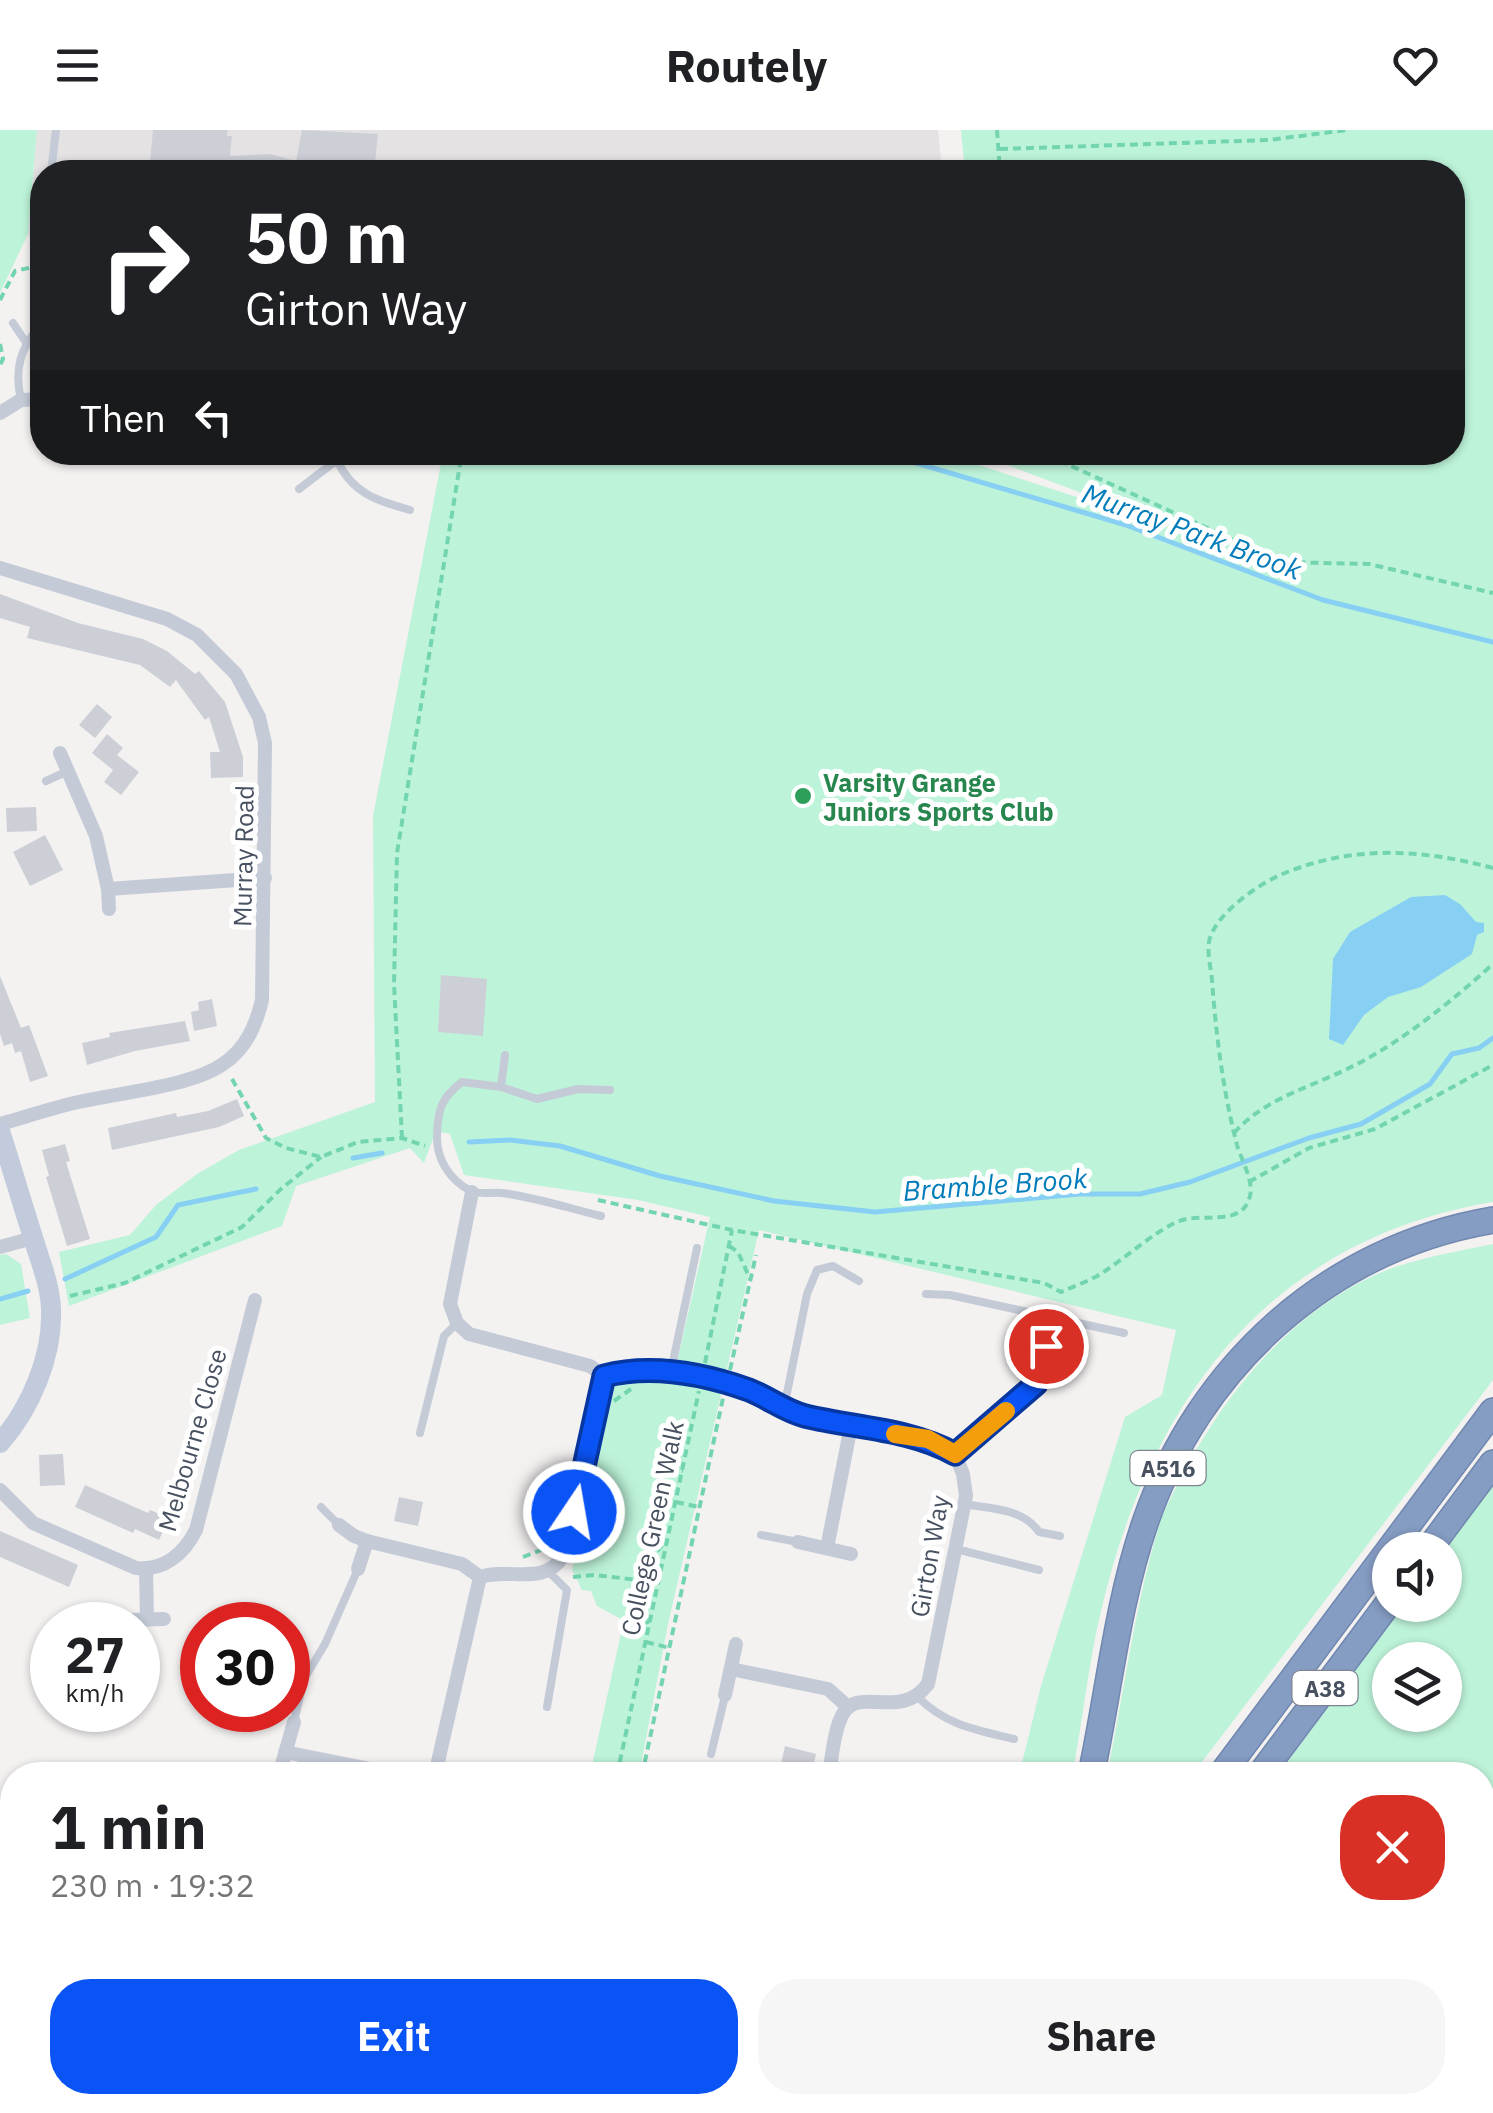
<!DOCTYPE html>
<meta charset="utf-8">
<style>
body{margin:0;font-family:"IBM Plex Sans",sans-serif;background:#f6f6f6;color:#202124;height:100vh;display:flex;flex-direction:column;font-size:38px;white-space:nowrap}
*{box-sizing:border-box;margin:0}
p{font-size:32px;color:#757577}
.icon{flex:none;width:55px;height:55px;fill:none;stroke:currentColor;stroke-width:2;stroke-linecap:round;stroke-linejoin:round}
.map{position:relative;flex:1;overflow:hidden}
.sheet{position:absolute;left:0px;top:1632px;width:1495px;height:352px;display:flex;flex-direction:column;background:#fff;border-radius:40px 40px 0 0;box-shadow:0 2px 8px #0004}
.sheet>*{flex:none}
.banner{position:absolute;left:30px;top:30px;width:1435px;height:305px;border-radius:40px;box-shadow:0 2px 8px #0004;background:#202124;color:#fff;overflow:hidden}
.buttons{position:absolute;left:1372px;top:1402px;display:grid;gap:20px}
.buttons a{display:grid;place-items:center;width:90px;height:90px;border-radius:50%;background:#fff;box-shadow:0 2px 8px #0004;font-size:50px}
.speed{position:absolute;left:30px;top:1472px;display:flex;gap:20px;font-size:50px;font-weight:700;text-align:center}
.speed>*{display:grid;place-content:center;width:130px;height:130px;border-radius:50%;background:#fff;box-shadow:0 2px 8px #0004;line-height:1}
.speed small{font-size:25px;font-weight:400}
.speed .limit{border:15px solid #d22;background:#fff;color:#111}
.pin{position:absolute;display:grid;place-items:center;width:85px;height:85px;color:#fff;margin:-42px;border:5px solid #fff;border-radius:50%;box-shadow:0 2px 10px #0007}
.me{position:absolute;width:110px;margin:-55px;rotate:12deg;stroke-linejoin:round;filter:drop-shadow(0 0 8px #0008)}
.turn{display:flex;align-items:center;gap:35px;height:210px;padding:0 50px;font-size:45px}
.turn .icon{width:130px;height:130px;stroke-width:2.5}
.turn b{display:block;font-size:70px;line-height:85px}
.then{display:flex;align-items:center;height:95px;padding:0 50px;background:#0003;gap:20px;font-size:38px}
.round{display:grid;place-items:center;flex:none;width:105px;height:105px;border-radius:40px;background:#f6f6f6}
.headline{display:flex;align-items:center;justify-content:space-between;height:170px;padding:0 50px}
h1{font-size:60px;font-weight:700;line-height:75px}
.action{display:flex;gap:20px;margin-top:auto;padding:20px 50px}
.action a{flex:1;height:115px;border-radius:40px;background:#0a53f5;color:#fff;font-size:40px;font-weight:700;line-height:115px;text-align:center}
.action a+a{background:#f6f6f6;color:#202124}
header{display:flex;justify-content:space-between;align-items:center;height:130px;padding:0 50px;background:#fff;font-size:45px;font-weight:700}
.map>svg:first-child{display:block}
</style>
<header><svg class="icon" aria-label="menu" viewBox="0 0 24 24"><path d="M4 6h16M4 12h16M4 18h16"/></svg>Routely<svg class="icon" aria-label="heart" viewBox="0 0 24 24"><path d="M12 20l-8-8c-3-5 5-10 8-4 3-6 11-1 8 4z"/></svg></header>
<div class="map">
<svg width="1493" height="1983" viewBox="0 0 1493 1983">
<rect width="100%" height="100%" fill="#f4f1f1"/>
<!-- education -->
<g fill="#e5e2e3">
<path d="M37 0H938L942 42H42V136L28 104Z"/>
<path d="M1148 1973H1315L1317 1983H1136Z"/>
</g>
<!-- green -->
<g fill="#bdf3d9" fill-rule="evenodd">
<path d="M0 0H37L28 104 0 163Z"/>
<path d="M961 0H1493V1072C1270 1109 1150 1270 1101 1481 1088 1535 1083 1591 1072 1645H1019L1041 1556 1125 1287 1162 1265 1176 1200 759 1100 668 1494 639 1645H584L591 1640 623 1494 619 1488 597 1476 591 1461 582 1460 572 1440 612 1257 625 1249 672 1254 710 1087 638 1070 464 1045 450 1004 436 1001 424 1033 410 1018 296 1056 282 1096 69 1176 59 1122 130 1105 156 1075 197 1044 239 1020 375 972 373 686 443 323H942L1196 406 986 327V323L1452 322V42H965Z"/>
<path d="M1493 1114V1250L1192 1645H1107C1124 1563 1134 1480 1158 1399 1163 1380 1174 1362 1183 1344 1226 1262 1289 1185 1375 1145 1411 1129 1455 1122 1493 1114Z"/>
<path d="M6 1124 21 1134 30 1188 0 1195V1125Z"/>
<path d="M1493 1356V1727L1483 1730 1482 1645H1278L1403 1475H1445L1444 1420ZM1390 1530H1445V1585H1390Z"/>
</g>
<!-- water -->
<path fill="#87d0f4" d="M1445 765 1460 774 1476 792 1484 793V802L1477 805 1472 824 1421 857 1388 867 1364 885 1343 915 1329 909 1333 829 1350 802 1411 767Z"/>
<g fill="none" stroke-linecap="round" stroke-linejoin="round">
<!-- stream -->
<g stroke="#87d0f4" stroke-width="5">
<path d="M879 322 1126 395 1323 470 1493 512"/>
<path d="M469 1012 510 1010 560 1016 660 1046 774 1071 875 1082 1080 1064H1140L1190 1052 1309 1008 1361 994 1430 954 1452 924 1479 918 1493 908"/>
<path d="M353 1028 382 1023"/>
<path d="M65 1149 156 1107 178 1075 256 1059"/>
<path d="M0 1169 28 1161"/>
</g>
</g>
<!-- building -->
<g fill="#cdcfd7">
<path d="M153 0H228L227 6H232L230 26 270 24 296 31 302 0 378 4 374 42H149Z"/>
<path d="M0 464 78 493 143 509 167 521 195 544 199 541 225 572 243 627V647L211 648 210 622H220L209 587 205 590 176 550 170 557 140 535 27 508 30 497 0 488Z"/>
<path d="M97 574 112 587 95 608 79 595Z"/>
<path d="M107 604 123 618 117 625 139 642 121 665 104 652 113 640 92 623Z"/>
<path d="M36 677 37 701 7 702 6 678Z"/>
<path d="M45 705 63 740 30 756 13 722Z"/>
<path d="M441 845 487 849 483 906 438 902Z"/>
<path d="M0 846 21 898 29 895 48 946 30 952 21 921 15 923 12 913 4 916 0 904Z"/>
<path d="M212 869 217 896 194 901 191 882 199 880 198 872Z"/>
<path d="M185 891 190 911 135 921 87 935 82 913 110 907 109 903Z"/>
<path d="M237 969 244 986 219 997 112 1020 108 998 176 983 177 987 208 981Z"/>
<path d="M65 1014 70 1031 66 1032 90 1109 67 1116 46 1047 49 1046 42 1020Z"/>
<path d="M63 1324 65 1355 40 1356 39 1325Z"/>
<path d="M85 1355 148 1383 150 1380 169 1388 159 1410 135 1399 133 1403 75 1377Z"/>
<path d="M399 1367 423 1372 418 1396 394 1391Z"/>
<path d="M0 1401 78 1435 69 1457 0 1427Z"/>
<path d="M785 1616 816 1624 812 1641 781 1634Z"/>
</g>
<g fill="none" stroke-linecap="round" stroke-linejoin="round">
<!-- highway casing -->
<g stroke="#7087af" stroke-width="28">
<g id="highway">
<path d="M1428 1420 1493 1333"/>
<path d="M1091 1645C1109 1561 1117 1475 1145 1393 1199 1236 1328 1118 1493 1090"/>
<path d="M1221 1645 1493 1281"/>
<path d="M1260 1645 1390 1471"/>
<path d="M1482 1748 1493 1745"/>
<path d="M942 1983 948 1972"/>
<path d="M971 1983 979 1972"/>
<path d="M1010 1983 1018 1972"/>
<path d="M1057 1983 1067 1972"/>
</g>
</g>
<!-- path -->
<g stroke="#72d5b0" stroke-width="4" stroke-dasharray="8 5" stroke-linecap="butt">
<path d="M997 0 1000 42"/>
<path d="M1000 19 1269 10 1347 0"/>
<path d="M0 170 15 141 42 135"/>
<path d="M0 214 3 229 0 235"/>
<path d="M1050 322 1058 330 1282 432 1369 434 1493 463"/>
<path d="M232 949 266 1008 286 1018 321 1027 358 1012 402 1008 425 1016"/>
<path d="M1234 1003C1266 967 1313 957 1355 935 1403 911 1453 870 1493 834"/>
<path d="M402 1008 394 854 397 723 462 322"/>
<path d="M1249 1052 1309 1018 1375 999 1493 935"/>
<path d="M598 1070 732 1100 1044 1153 1061 1162C1074 1156 1090 1151 1102 1143 1127 1127 1151 1104 1177 1092 1200 1081 1242 1099 1250 1066 1254 1051 1241 1029 1237 1015 1223 961 1216 905 1212 850 1211 839 1207 823 1209 812 1214 784 1261 752 1285 743 1354 715 1422 719 1493 738"/>
<path d="M729 1116 738 1122 750 1149"/>
<path d="M70 1166 125 1153 242 1097 281 1059 321 1027"/>
<path d="M705 1233 732 1100"/>
<path d="M730 1240 756 1125"/>
<path d="M614 1271 631 1259"/>
<path d="M669 1339 683 1341"/>
<path d="M676 1372 699 1377"/>
<path d="M523 1427 541 1420 549 1412"/>
<path d="M573 1447 595 1445 638 1450"/>
<path d="M648 1494C633 1460 641 1440 664 1413"/>
<path d="M646 1512 670 1518"/>
<path d="M617 1645 699 1261"/>
<path d="M642 1645 723 1268"/>
<path d="M544 1983 546 1972"/>
</g>
<!-- lane -->
<g stroke="#c4cbd7" stroke-width="8">
<path d="M51 42 56 0"/>
<path d="M13 193 27 214"/>
<path d="M21 270C14 238 20 218 42 193"/>
<path d="M170 329 171 322"/>
<path d="M299 359 337 330C352 363 377 371 410 380"/>
<path d="M46 651 68 641"/>
<path d="M501 957 505 925"/>
<path d="M601 1086C568 1078 535 1067 502 1063 492 1062 479 1065 471 1061 449 1050 436 1028 437 1005 438 979 441 968 462 952L501 957 537 969 578 959 610 960"/>
<path d="M926 1164 950 1165 1124 1203"/>
<path d="M671 1241 697 1118"/>
<path d="M784 1278 807 1164 817 1140 833 1136 859 1151"/>
<path d="M420 1303 444 1206 457 1193"/>
<path d="M964 1374C991 1379 1023 1378 1039 1402L1060 1406"/>
<path d="M321 1377 339 1395"/>
<path d="M761 1405 798 1412"/>
<path d="M956 1419 1039 1440"/>
<path d="M918 1567C945 1595 977 1600 1014 1609"/>
<path d="M547 1577 567 1460 549 1442"/>
<path d="M294 1592 304 1549 325 1514 358 1439"/>
<path d="M711 1624 725 1566"/>
<path d="M117 1983 121 1972"/>
</g>
<!-- street -->
<g stroke="#c4cbd7" stroke-width="14">
<path d="M0 283 21 270 42 269"/>
<path d="M337 330 341 322"/>
<path d="M0 438 167 489 197 505 236 544 259 587 265 613 262 870C256 895 246 919 223 934 191 957 115 963 74 973 49 979 25 987 0 994"/>
<path d="M60 623 96 706 108 759 265 748"/>
<path d="M108 759 109 779"/>
<path d="M472 1062 450 1174 457 1193 469 1204 590 1236 604 1246C651 1234 704 1244 749 1260 769 1267 785 1281 805 1286 855 1298 910 1299 955 1324L963 1344 966 1366 928 1554C898 1594 855 1550 840 1590 833 1607 832 1627 829 1645"/>
<path d="M0 1117 33 1108"/>
<path d="M955 1324 1036 1253 1052 1188"/>
<path d="M0 1360 33 1393 136 1438C164 1441 184 1424 196 1400L255 1170"/>
<path d="M339 1395 354 1406 367 1411 462 1434 480 1447"/>
<path d="M798 1412 851 1424"/>
<path d="M827 1418 851 1296"/>
<path d="M146 1439 147 1489"/>
<path d="M358 1439 367 1411"/>
<path d="M129 1490 164 1489"/>
<path d="M731 1539 828 1559 848 1577"/>
<path d="M725 1565 736 1514"/>
<path d="M285 1622 400 1645"/>
<path d="M279 1645 294 1592"/>
<path d="M435 1645 480 1447C509 1437 544 1457 563 1426L604 1246"/>
<path d="M535 1645 536 1641"/>
<path d="M0 1687 12 1695"/>
<path d="M0 1867H12"/>
<path d="M274 1972 323 1983"/>
<path d="M350 1983 353 1972"/>
<path d="M657 1983 668 1972"/>
</g>
<!-- secondary -->
<path stroke="#c2cbdb" stroke-width="20" d="M0 1001C11 1035 21 1070 32 1104 39 1129 50 1153 51 1179 53 1225 31 1278 0 1313"/>
<!-- highway -->
<use href="#highway" stroke="#859cc3" stroke-width="25"/>
</g>
<g fill="none" stroke-linecap="round" stroke-linejoin="round">
<!-- route casing -->
<g stroke="#06369f" stroke-width="25">
<path id="route" d="M574 1382 604 1246C651 1234 704 1244 749 1260 769 1268 785 1281 805 1286 855 1298 910 1299 955 1324L1036 1254 1046 1216"/>
</g>
<!-- route -->
<use href="#route" stroke="#0a53f5" stroke-width="18"/>
<!-- slow -->
<path stroke="#f59e0b" stroke-width="18" d="M895 1304 928 1309 955 1324 1006 1281"/>
</g>
<!-- markers -->
<circle fill="#2e9e5b" stroke="#fff" stroke-width="4" cx="803" cy="666" r="10"/>
<g text-anchor="middle" dominant-baseline="central" stroke-width="10" stroke-linejoin="round" paint-order="stroke">
<!-- shield labels -->
<g fill="#fff" stroke="#7e8590" stroke-width="2.5">
<rect x="1130.5" y="1321" width="75" height="34" rx="8"/>
<rect x="1292.5" y="1541" width="65" height="34" rx="8"/>
</g>
<g font-size="22" font-weight="bold" fill="#475160">
<text x="1168" y="1338">A516</text>
<text x="1325" y="1558">A38</text>
</g>
<!-- leisure labels -->
<g font-size="25" font-weight="bold" fill="#27864d" stroke="#fff" text-anchor="start">
<text x="823" y="652">Varsity Grange<tspan x="823" dy="29">Juniors Sports Club</tspan></text>
</g>
<!-- street labels -->
<g font-size="25" fill="#475160" stroke="#fff">
<text transform="translate(243 726) rotate(-89)">Murray Road</text>
<text transform="translate(192 1310) rotate(-74)">Melbourne Close</text>
<text transform="translate(652 1398) rotate(-78)">College Green Walk</text>
<text transform="translate(929 1426) rotate(-80)">Girton Way</text>
</g>
<!-- water labels -->
<g font-size="28" font-style="italic" fill="#007cba" stroke="#fff">
<text transform="translate(1192 401) rotate(20)">Murray Park Brook</text>
<text transform="translate(995 1054) rotate(-4)">Bramble Brook</text>
</g>
</g>
</svg>
<div class="buttons">
<a><svg class="icon" aria-label="sound" viewBox="0 0 24 24"><path d="M4 9h4l5-4v14l-5-4H4zM17 9q2 3 0 6"/></svg></a>
<a><svg class="icon" aria-label="layers" viewBox="0 0 24 24"><path d="M12 4l9 5-9 5-9-5zM3 14l9 5 9-5"/></svg></a>
</div>
<div class="speed"><div>27<small>km/h</small></div><div class="limit">30</div></div>
<div class="pin" style="left:1046px;top:1216px;background:#d93025"><svg class="icon" aria-label="arrive" viewBox="0 0 24 24"><path d="M6 21V4h12l-3 4 3 4H6"/></svg></div>
<svg class="me" style="left:574px;top:1382px" viewBox="-20 -20 40 40"><circle r="17" fill="#0a53f5" stroke="#fff" stroke-width="3"/><path d="M0-11L8 9 0 5-8 9z" fill="#fff"/></svg>
<div class="banner">
<div class="turn"><svg class="icon" aria-label="right" viewBox="0 0 24 24"><path d="M7 20v-9h11M14 6l5 5-5 5"/></svg><div><b>50 m</b>Girton Way</div></div>
<div class="then">Then<svg class="icon" aria-label="left" viewBox="0 0 24 24"><path d="M17 20v-9H6M10 6l-5 5 5 5"/></svg></div>
</div>
<section class="sheet">
<div class="headline"><div><h1>1 min</h1><p>230 m · 19:32</p></div><a class="round" style="background:#d93025;color:#fff"><svg class="icon" aria-label="close" viewBox="0 0 24 24"><path d="M6 6l12 12M18 6L6 18"/></svg></a></div>
<div class="action"><a>Exit</a><a>Share</a></div>
</section>
</div>
